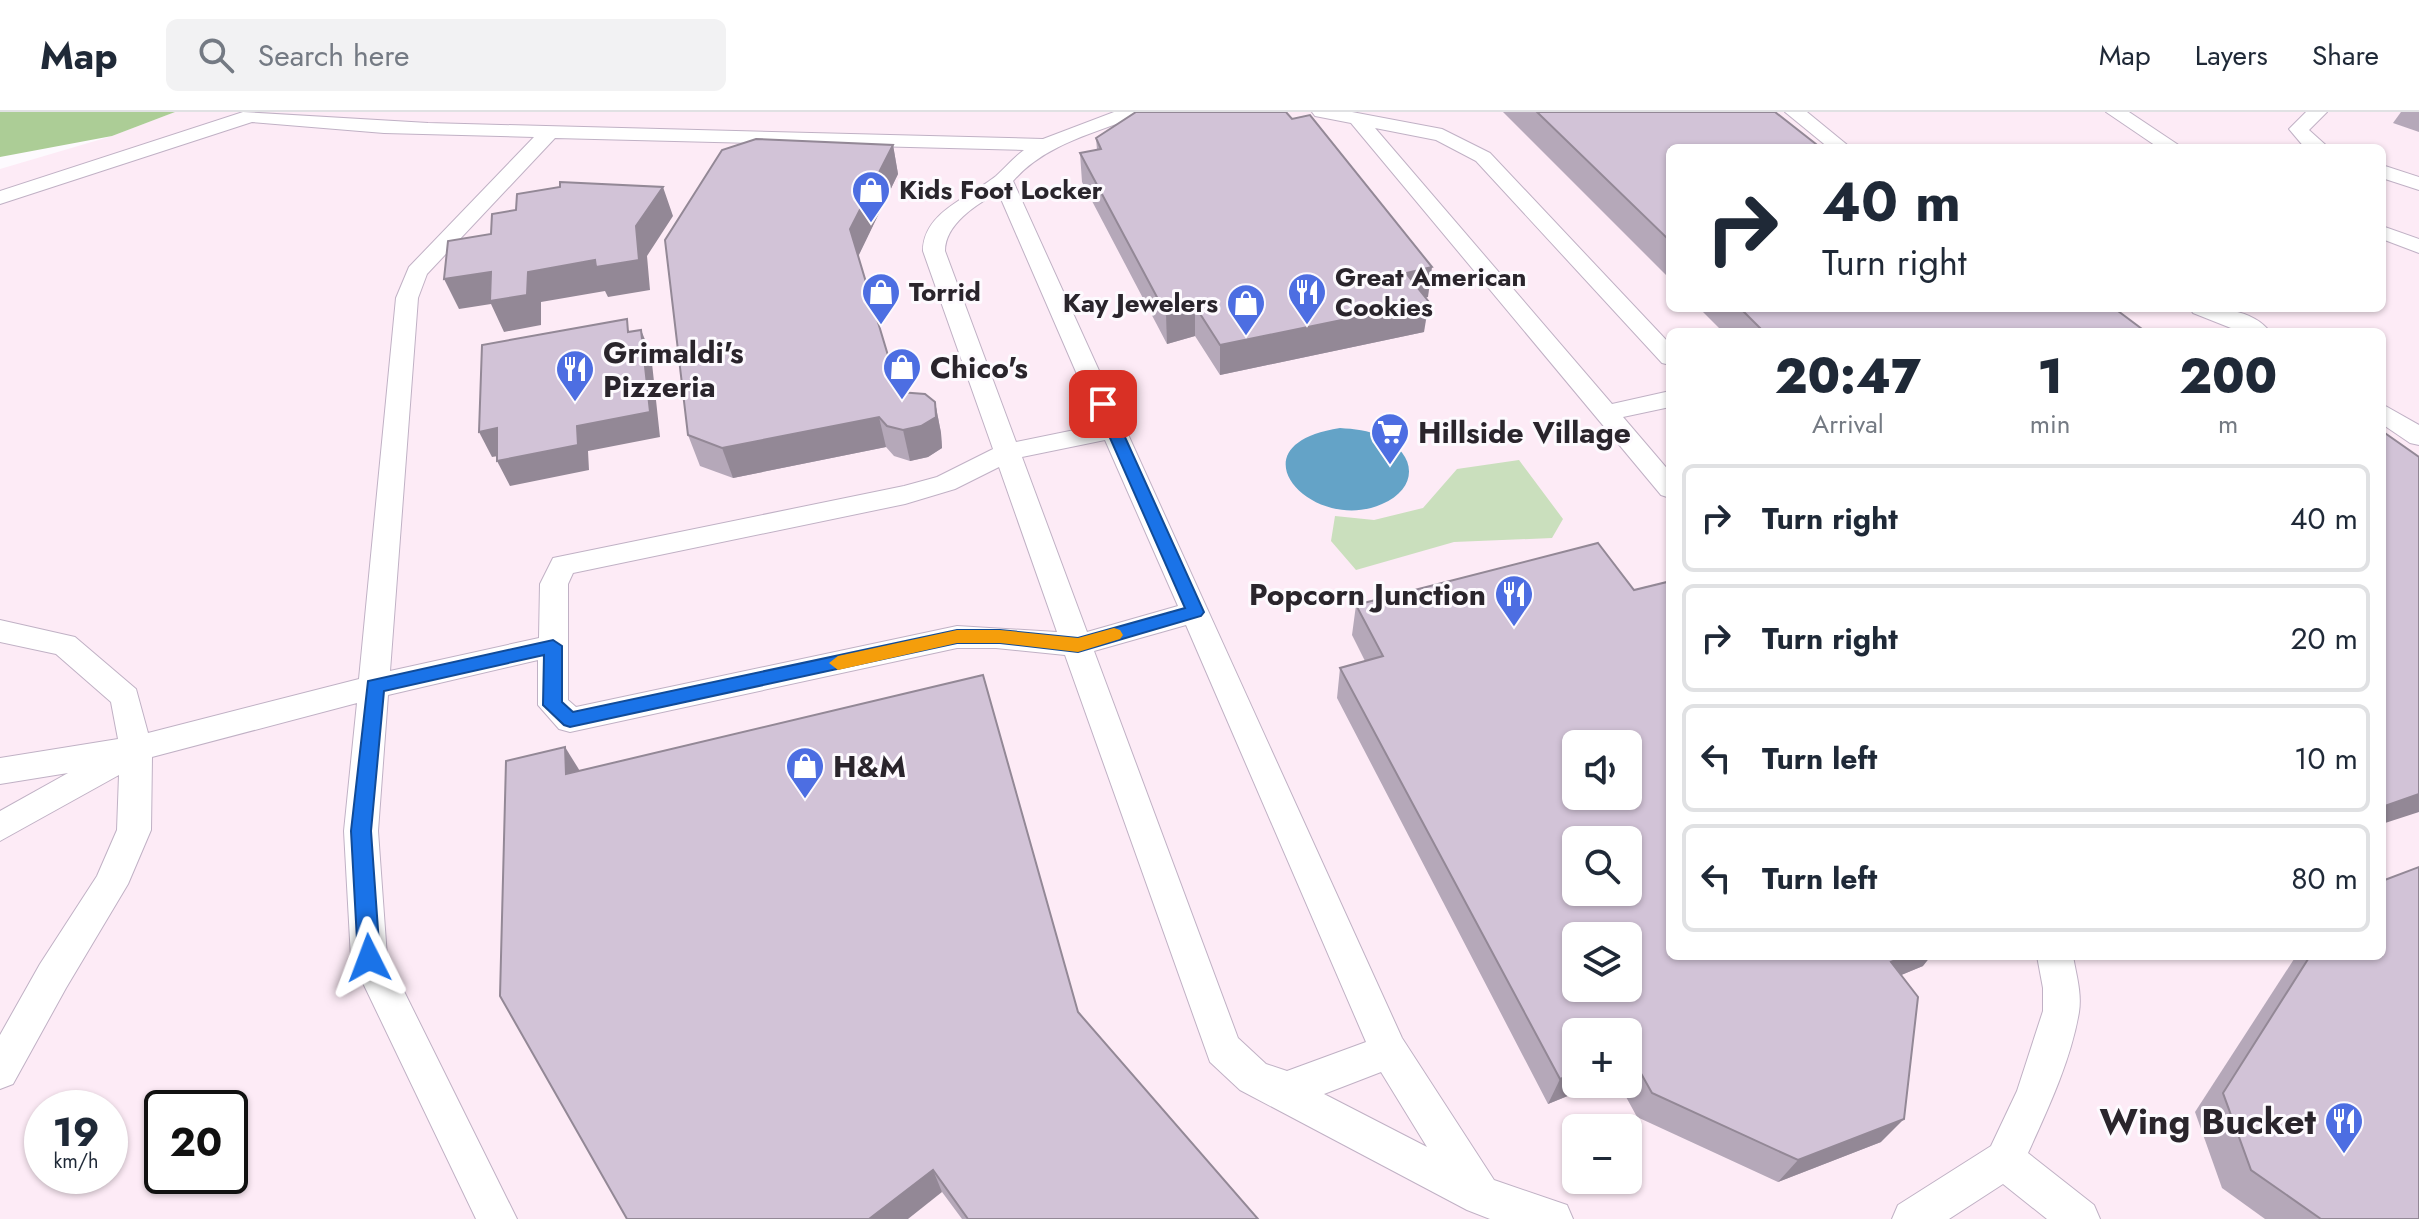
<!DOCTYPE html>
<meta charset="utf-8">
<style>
body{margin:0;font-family:Jost,sans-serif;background:#f2f2f3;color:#1f2937;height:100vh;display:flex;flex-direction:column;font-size:30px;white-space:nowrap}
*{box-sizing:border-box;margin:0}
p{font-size:26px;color:#747a83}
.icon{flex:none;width:44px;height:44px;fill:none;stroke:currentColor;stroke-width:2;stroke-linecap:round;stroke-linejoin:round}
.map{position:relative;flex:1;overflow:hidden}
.side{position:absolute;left:1666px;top:216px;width:720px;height:632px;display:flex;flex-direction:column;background:#fff;border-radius:12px;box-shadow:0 2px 6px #0004}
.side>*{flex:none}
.hud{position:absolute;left:1666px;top:32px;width:720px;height:168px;border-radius:12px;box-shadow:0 2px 6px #0004;background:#fff;color:#1f2937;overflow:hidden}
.controls{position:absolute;left:1562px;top:618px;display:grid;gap:16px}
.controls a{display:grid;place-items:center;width:80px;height:80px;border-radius:12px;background:#fff;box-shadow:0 2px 6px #0004;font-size:40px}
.speed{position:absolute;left:24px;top:978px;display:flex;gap:16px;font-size:40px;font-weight:700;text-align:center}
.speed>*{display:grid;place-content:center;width:104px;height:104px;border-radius:50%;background:#fff;box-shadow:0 2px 6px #0004;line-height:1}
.speed small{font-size:20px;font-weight:400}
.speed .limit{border:4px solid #111;border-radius:12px;background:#fff;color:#111}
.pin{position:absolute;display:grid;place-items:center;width:68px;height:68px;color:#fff;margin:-34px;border-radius:16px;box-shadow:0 4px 12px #0006}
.me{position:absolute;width:88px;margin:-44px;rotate:357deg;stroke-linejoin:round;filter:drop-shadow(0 0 6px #0008)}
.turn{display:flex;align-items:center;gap:28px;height:168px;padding:0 24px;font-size:36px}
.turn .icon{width:104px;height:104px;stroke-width:2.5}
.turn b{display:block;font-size:56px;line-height:68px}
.eta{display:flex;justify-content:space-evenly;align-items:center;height:136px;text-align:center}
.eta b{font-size:48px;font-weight:800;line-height:56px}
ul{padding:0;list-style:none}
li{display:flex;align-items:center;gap:24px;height:108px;margin:0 16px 12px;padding:0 8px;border:4px solid #e0e1e3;border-radius:12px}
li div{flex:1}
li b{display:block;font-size:30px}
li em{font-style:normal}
header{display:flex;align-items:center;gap:48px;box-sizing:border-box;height:112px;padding:0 40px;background:#fff;border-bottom:2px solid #e0e1e3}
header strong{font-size:38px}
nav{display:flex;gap:44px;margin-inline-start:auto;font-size:28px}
.search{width:560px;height:72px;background:#f2f2f3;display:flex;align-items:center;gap:20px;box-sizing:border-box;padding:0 28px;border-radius:12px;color:#747a83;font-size:30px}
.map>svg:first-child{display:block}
</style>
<header>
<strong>Map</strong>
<div class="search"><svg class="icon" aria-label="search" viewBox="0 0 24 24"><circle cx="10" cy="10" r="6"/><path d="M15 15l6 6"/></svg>Search here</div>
<nav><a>Map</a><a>Layers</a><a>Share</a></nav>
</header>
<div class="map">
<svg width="2419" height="1107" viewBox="0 0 2419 1107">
<rect width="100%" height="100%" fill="#fdfafe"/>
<!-- commercial -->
<path fill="#fdebf6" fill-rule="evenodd" d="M175 0H2419V1107H0V57L112 24ZM1670 36H2382V196H1670ZM1670 220H2382V844H1670ZM1576 632H1628V684H1576ZM1576 728H1628V780H1576ZM1576 824H1628V876H1576ZM1576 920H1628V972H1576ZM42 996H110V1064H42ZM162 996H230V1064H162ZM1576 1016H1628V1068H1576Z"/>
<!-- green -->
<path fill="#cadfbd" d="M1519 348 1563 407 1552 426 1454 430 1356 458 1331 429 1335 404 1374 408 1423 396 1457 357Z"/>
<!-- forest -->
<path fill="#accd96" d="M0 0H175L112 24 0 45Z"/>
<!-- water -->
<path fill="#64a3c7" d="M1340 316C1354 317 1368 318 1382 325 1417 342 1419 376 1382 392 1313 423 1228 333 1340 316Z"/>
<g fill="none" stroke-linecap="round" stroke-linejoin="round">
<!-- lane casing -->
<g stroke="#c0b1c5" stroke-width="2">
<g id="lane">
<path d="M243 0 428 11 1043 27 1114 0H1141L1138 4C1095 21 1045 32 1013 69L1402 926 1494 1068 1567 1093 1573 1107H1490L1467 1098 1240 978 1210 950 1065 543 996 536H957L570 620 559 617 538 593V548L388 583 378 719 387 845 517 1107H476L351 846 344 719 357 591 152 645 151 718 128 772 66 876 13 972 0 977V923L40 852 97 764 117 718 119 663 0 729V699L68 661 0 672V646L118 627 111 590 56 542 0 530V508L75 525 136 577 148 621 359 567 396 186 409 155 534 25 384 21 252 10 0 92V79ZM555 26 1024 38C1013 46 1006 55 996 64 970 85 923 100 923 139L993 337 937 365 904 374 553 446 540 472 539 526 390 559 418 186 427 162ZM998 80 1099 313 1016 330 945 139C945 112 976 93 998 80ZM1105 328 1178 494 1087 520 1022 345ZM999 355 1057 520 957 514 576 595 568 588V472L573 461 905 392 955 377ZM1186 513 1366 930 1287 959 1266 952 1238 926 1094 539ZM1381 960 1427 1035 1324 982Z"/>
<path d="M1312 0H1352L1442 17 1490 41 1670 232V253L1662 251 1476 49 1436 28 1375 16 1612 292 1670 279V295L1623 305 1670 360V386L1661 383 1351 11 1315 4Z"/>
<path d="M1785 0H1807L1851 36H1829Z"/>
<path d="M2106 0H2129L2183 36H2159Z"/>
<path d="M2306 0H2327L2309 18 2329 36H2305L2289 17Z"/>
<path d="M2382 53 2419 65V78L2382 66Z"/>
<path d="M2382 114 2419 127V141L2382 127Z"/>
<path d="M2190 196C2216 196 2252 196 2270 220H2241L2193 201Z"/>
<path d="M2382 292 2419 313V333L2410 331 2382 312Z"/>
<path d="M2037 844H2073C2076 862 2082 881 2079 900 2071 948 2048 997 2028 1041L2094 1093 2100 1107H2047L2003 1072 1949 1107H1892L1898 1093 1991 1034 2017 979 2043 899V876Z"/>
</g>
</g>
<!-- lane -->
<use href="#lane" fill="#fff" fill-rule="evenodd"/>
</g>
<!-- wall -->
<g fill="#b5a8b9">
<path d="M1503 0H1775L1670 36V167Z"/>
<path d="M2401 0H2419V20L2393 11Z"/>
<path d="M1096 26 1428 185H1425L1424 220 1220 263 1195 224 1167 232 1082 70 1080 41 1097 38Z"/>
<path d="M893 33 898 62 858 144 899 280 935 290 941 321 942 336 928 345 910 349 894 344 886 335 733 366 700 354 688 323Z"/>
<path d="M1699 196H2114L2146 220H1723Z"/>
<path d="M1356 493 1923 854 1901 863 1881 1030 1778 1070 1637 1005 1619 972H1628V920L1576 972H1597L1548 992 1337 586 1340 556 1365 549 1352 523Z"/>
<path d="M580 659 1078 900 1258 1107H962L942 1080Z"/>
<path d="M2296 844H2382L2419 1107H2265L2222 1076 2195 1000Z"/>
</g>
<!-- shaded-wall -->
<g fill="#938896">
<path d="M893 33 898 62 857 147 850 117Z"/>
<path d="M663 75 673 104 647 144 650 178 608 185 605 179 541 190V213L504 220 491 192 459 197 444 167 491 160H528L595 148 636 114Z"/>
<path d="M1432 155 1428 185 1402 192 1406 161Z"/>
<path d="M1429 190 1424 220 1220 263V233Z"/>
<path d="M1195 194V224L1167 232 1166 202Z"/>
<path d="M641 218 651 242 660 325 588 339 589 358 510 374 497 349Z"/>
<path d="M935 290 941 321 942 336 928 345 910 349 903 318Z"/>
<path d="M879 305 886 335 733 366 722 336Z"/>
<path d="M497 316 510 342 492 345 479 320Z"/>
<path d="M565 635 583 664 566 662Z"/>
<path d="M2419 682V700L2382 712V695Z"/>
<path d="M1905 844H1931L1923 854 1870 876 1891 850Z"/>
<path d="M1576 961V972H1597L1548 992 1560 967Z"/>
<path d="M1904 1007 1881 1030 1778 1070 1798 1048Z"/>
<path d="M933 1058 942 1080 908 1107H869Z"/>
</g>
<!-- building -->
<g fill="#d2c3d7" stroke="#938896" stroke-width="2" fill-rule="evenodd">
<path d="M1136 0H1286L1292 7 1310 3 1432 155 1406 161 1429 190 1220 233 1195 194 1166 202 1080 41 1101 37 1096 26Z"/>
<path d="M1537 0H1775L1821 36H1670V129Z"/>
<path d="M756 27 893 33 850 117 899 280 925 282 935 290 936 305 921 314 903 318 887 314 879 305 722 336 688 323 665 128 722 38Z"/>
<path d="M560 70 663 75 636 114 639 148 596 155 595 148 528 160 527 183 490 189 491 160 444 167 448 129 491 122 492 102 516 98 517 82 560 75Z"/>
<path d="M1740 196H2114L2146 220H1764Z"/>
<path d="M627 207 628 220 641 218 650 300 577 314 578 333 497 349V316L479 320 482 233Z"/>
<path d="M2382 319 2419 345V682L2382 695Z"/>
<path d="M1598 431 1634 478 1667 470 1670 474V844H1905L1891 850 1918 885 1904 1007 1798 1048 1652 981 1629 940H1628V920H1576V961L1560 967 1340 556 1383 544 1356 493ZM1576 632H1628V684H1576ZM1576 728H1628V780H1576ZM1576 824H1628V876H1576Z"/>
<path d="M983 563 1078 900 1258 1107H968L933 1058 869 1107H627L500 884 506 649 565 635 566 662Z"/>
<path d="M2419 755V1107H2321L2251 1058 2223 981 2310 844H2382V769Z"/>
</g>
<!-- route -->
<path fill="#1a73e8" stroke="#114b97" stroke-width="2" d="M1103 287 1110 292 1204 500 1201 504 1078 540 1000 531H957L570 615 564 613 543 593 544 543 384 579 371 719 380 846 376 853 369 855 361 853 358 846 351 719 368 569 553 528 562 534V590L573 600 957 518H1000L1078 526 1185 496 1095 292Z"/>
<!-- slow -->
<path fill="#f59e0b" d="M1114 516 1120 518 1123 523 1120 527 1078 540 1000 531H957L838 558 829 551 838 544 957 518H1000L1078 526Z"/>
<!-- icons -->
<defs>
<g id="shop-pin" transform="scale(2)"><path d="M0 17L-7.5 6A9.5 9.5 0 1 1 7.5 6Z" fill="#4d6ee2" stroke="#fdfafe"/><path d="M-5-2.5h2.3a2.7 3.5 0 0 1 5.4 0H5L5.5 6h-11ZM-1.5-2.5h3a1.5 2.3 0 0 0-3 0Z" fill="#fff"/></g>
<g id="restaurant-pin" transform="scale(2)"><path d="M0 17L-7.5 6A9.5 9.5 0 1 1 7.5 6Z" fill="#4d6ee2" stroke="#fdfafe"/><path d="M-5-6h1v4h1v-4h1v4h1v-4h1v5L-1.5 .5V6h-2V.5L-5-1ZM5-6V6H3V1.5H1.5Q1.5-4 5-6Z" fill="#fff"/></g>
<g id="supermarket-pin" transform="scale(2)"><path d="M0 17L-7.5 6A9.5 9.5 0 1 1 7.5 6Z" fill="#4d6ee2" stroke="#fdfafe"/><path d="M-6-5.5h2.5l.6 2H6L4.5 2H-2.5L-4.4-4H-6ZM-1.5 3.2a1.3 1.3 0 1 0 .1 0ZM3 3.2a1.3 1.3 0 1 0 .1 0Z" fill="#fff"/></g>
</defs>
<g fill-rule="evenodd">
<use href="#shop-pin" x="871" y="78"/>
<use href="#shop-pin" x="881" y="180"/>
<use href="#restaurant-pin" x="1307" y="180"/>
<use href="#shop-pin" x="1246" y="191"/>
<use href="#shop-pin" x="902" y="255"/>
<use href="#restaurant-pin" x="575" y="257"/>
<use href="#supermarket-pin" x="1390" y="320"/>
<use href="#restaurant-pin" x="1514" y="482"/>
<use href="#shop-pin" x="805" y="654"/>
<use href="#restaurant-pin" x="2344" y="1009"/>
</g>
<g text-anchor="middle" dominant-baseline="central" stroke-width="6" stroke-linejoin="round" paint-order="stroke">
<!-- far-poi labels -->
<g font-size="26" font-weight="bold" fill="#2a252c" stroke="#fdfafe" text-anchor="start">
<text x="899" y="78">Kids Foot Locker</text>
<text x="1335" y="165">Great American<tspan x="1335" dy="30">Cookies</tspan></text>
<text x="909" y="180">Torrid</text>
<text x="1218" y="191" text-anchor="end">Kay Jewelers</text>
</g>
<!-- poi labels -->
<g font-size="30" font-weight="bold" fill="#2a252c" stroke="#fdfafe" text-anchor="start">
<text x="603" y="240">Grimaldi's<tspan x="603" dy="34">Pizzeria</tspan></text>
<text x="930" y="255">Chico's</text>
<text x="1418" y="320">Hillside Village</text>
<text x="1486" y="482" text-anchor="end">Popcorn Junction</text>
<text x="833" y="654">H&amp;M</text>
</g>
<!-- near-poi labels -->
<g font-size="36" font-weight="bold" fill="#2a252c" stroke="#fdfafe" text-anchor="end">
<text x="2316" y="1009">Wing Bucket</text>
</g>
</g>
</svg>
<div class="controls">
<a><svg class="icon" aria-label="sound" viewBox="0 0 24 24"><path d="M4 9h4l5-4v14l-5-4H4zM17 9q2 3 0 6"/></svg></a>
<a><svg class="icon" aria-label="search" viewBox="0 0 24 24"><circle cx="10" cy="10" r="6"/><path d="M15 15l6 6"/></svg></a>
<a><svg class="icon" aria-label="layers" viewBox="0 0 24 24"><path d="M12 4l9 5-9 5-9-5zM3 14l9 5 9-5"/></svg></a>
<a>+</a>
<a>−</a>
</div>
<div class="speed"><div>19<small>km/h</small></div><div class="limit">20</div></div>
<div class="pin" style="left:1103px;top:292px;background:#d93025"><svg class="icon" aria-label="arrive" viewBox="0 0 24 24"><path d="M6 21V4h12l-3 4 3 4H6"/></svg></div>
<svg class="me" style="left:369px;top:846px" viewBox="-20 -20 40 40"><path d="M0-17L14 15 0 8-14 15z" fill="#1a73e8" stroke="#fff" stroke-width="4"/></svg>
<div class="hud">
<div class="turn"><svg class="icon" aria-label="right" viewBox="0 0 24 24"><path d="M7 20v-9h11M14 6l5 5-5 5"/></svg><div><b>40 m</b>Turn right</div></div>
</div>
<section class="side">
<div class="eta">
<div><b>20:47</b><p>Arrival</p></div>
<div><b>1</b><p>min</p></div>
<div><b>200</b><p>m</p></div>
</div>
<ul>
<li><svg class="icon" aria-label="right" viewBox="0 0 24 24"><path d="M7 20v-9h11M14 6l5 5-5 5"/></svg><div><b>Turn right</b></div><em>40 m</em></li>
<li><svg class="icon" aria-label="right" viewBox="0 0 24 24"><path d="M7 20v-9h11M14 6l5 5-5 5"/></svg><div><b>Turn right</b></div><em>20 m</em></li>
<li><svg class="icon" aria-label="left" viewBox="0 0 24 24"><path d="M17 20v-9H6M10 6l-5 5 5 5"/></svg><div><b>Turn left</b></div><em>10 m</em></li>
<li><svg class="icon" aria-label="left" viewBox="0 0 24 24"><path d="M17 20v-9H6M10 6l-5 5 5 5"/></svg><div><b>Turn left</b></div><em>80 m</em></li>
</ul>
</section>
</div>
